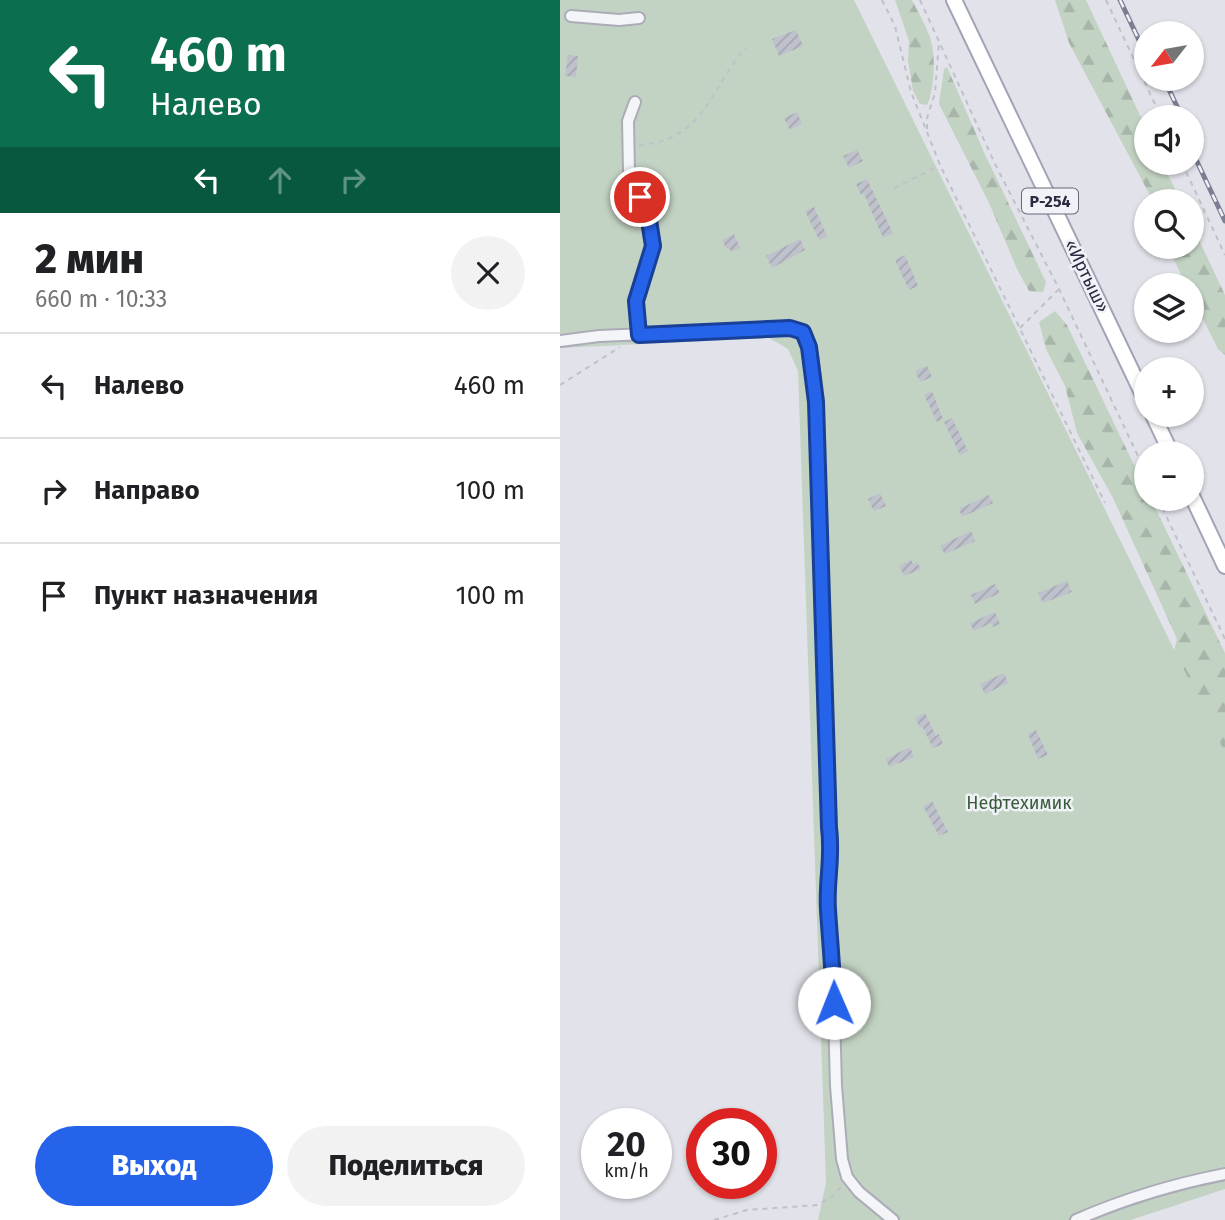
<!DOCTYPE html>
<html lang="ru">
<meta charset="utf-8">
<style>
body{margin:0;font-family:"Fira Sans",sans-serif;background:#f2f2f2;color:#202124;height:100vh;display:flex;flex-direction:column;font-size:26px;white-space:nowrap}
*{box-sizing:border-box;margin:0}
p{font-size:23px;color:#757577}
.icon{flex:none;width:38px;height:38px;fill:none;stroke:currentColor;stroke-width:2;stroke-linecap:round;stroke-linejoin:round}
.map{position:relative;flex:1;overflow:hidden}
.drawer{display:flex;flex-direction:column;background:#fff;width:560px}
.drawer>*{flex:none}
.banner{background:#0b6e4f;color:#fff;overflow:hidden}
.needle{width:46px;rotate:239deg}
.buttons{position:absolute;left:574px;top:21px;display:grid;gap:14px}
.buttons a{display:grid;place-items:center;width:70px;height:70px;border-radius:50%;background:#fff;box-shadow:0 2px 5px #0004;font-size:35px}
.speed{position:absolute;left:21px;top:1108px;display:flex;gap:14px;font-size:35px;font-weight:700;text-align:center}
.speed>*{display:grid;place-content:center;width:91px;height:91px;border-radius:50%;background:#fff;box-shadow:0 2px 5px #0004;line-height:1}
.speed small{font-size:18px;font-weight:400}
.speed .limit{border:10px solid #d22;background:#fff;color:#111}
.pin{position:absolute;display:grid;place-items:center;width:60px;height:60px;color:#fff;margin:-30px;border:4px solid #fff;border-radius:50%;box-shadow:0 2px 7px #0007}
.me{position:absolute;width:77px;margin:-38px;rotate:359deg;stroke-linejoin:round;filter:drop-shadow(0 0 5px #0008)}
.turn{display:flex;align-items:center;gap:24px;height:147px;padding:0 35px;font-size:32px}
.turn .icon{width:91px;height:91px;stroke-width:2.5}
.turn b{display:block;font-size:49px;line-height:60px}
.lanes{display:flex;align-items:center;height:66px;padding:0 35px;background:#0003;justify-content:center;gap:35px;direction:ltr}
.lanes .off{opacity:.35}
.round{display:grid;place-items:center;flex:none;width:74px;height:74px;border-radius:37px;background:#f2f2f2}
.summary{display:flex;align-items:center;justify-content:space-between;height:119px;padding:0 35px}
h1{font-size:42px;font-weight:800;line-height:52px}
.primary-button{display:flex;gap:14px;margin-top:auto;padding:14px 35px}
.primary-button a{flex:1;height:80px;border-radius:42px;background:#2563eb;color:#fff;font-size:28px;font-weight:800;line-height:80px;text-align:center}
.primary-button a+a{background:#f2f2f2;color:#202124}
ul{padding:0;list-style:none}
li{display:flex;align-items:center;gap:21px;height:105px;padding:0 35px;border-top:2px solid #e0e0e0}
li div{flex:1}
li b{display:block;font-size:26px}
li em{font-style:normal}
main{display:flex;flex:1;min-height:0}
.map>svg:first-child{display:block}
</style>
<main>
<section class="drawer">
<div class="banner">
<div class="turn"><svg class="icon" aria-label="left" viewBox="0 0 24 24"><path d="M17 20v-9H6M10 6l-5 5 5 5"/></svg><div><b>460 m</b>Налево</div></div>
<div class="lanes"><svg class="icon" aria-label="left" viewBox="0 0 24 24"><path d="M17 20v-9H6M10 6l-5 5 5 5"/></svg><svg class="icon off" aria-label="ahead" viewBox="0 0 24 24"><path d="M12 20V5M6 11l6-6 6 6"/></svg><svg class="icon off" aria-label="right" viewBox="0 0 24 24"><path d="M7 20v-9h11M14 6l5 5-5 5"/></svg></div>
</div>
<div class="summary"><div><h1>2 мин</h1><p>660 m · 10:33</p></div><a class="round"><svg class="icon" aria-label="close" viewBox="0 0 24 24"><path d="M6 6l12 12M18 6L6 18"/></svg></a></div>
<ul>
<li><svg class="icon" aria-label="left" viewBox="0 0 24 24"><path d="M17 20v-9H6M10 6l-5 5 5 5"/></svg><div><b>Налево</b></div><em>460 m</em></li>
<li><svg class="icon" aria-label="right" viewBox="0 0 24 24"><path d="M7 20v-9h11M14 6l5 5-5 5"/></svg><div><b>Направо</b></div><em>100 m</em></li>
<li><svg class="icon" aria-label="arrive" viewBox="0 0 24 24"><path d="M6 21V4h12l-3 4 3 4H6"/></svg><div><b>Пункт назначения</b></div><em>100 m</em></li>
</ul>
<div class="primary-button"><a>Выход</a><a>Поделиться</a></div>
</section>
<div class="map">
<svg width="665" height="1220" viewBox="0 0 665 1220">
<defs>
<pattern id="forest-firs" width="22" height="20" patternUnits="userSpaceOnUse" patternTransform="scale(1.75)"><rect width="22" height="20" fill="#c3d3c3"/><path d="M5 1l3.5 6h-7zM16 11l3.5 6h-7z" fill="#a8b5a9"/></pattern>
<pattern id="building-hatch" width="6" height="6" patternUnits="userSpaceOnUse" patternTransform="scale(1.75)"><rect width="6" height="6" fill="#bfc1cc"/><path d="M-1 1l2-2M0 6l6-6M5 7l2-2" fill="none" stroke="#a4a6b0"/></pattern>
</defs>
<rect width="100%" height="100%" fill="#e2e3ea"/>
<!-- forest -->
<g fill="url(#forest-firs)">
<path d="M335 0H352C358 12 365 24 370 37 376 56 375 87 367 105L360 104 353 91 348 61 349 41Z"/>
<path d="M495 0H526L586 128V163H602L621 201H593L509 43Z"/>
<path d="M387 67 423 150 486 282 483 292 469 291 457 269 429 203 379 104 384 69Z"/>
<path d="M632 225 665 295V355L658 349 632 297V285H626L608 247H632Z"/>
<path d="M495 311 507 325 586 490V499H591L665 653V813L612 659 617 639 553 498 517 433 505 386 486 349 479 322Z"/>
</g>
<!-- garden -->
<path fill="#c3d3c3" d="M0 0H294L665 753V1189L571 1220H258L266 1183 238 371 228 349 209 338 0 348Z"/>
<!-- building -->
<g fill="url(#building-hatch)">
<path d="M236 30 243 46 219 56 212 39Z"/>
<path d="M8 55 18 56 16 77 5 76Z"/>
<path d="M237 112 242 124 230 130 224 118Z"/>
<path d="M297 150 303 161 289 168 283 156Z"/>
<path d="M307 179 333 233 323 238 304 194 301 195 296 184Z"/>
<path d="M254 207 267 236 259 240 245 211Z"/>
<path d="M174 234 180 248 171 252 169 248 167 249 162 240Z"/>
<path d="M240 239 245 250 212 268 206 256Z"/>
<path d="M345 255 358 286 349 290 335 260Z"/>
<path d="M367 366 372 377 360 382 355 371Z"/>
<path d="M372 391 383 419 377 422 364 395Z"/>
<path d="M392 418 408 451 400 455 384 422Z"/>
<path d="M320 493 326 506 314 511 308 499Z"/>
<path d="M429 495 433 503 402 517 399 509Z"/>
<path d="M411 531 415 541 385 554 380 546Z"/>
<path d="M351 560 353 564 357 562 361 569 344 576 339 566Z"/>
<path d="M507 581 512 592 483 603 478 593Z"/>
<path d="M435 584 440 593 415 604 411 595Z"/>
<path d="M435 612 440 624 433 627 431 623 414 631 410 623Z"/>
<path d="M444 673 448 683 425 694 420 684Z"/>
<path d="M365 713 376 736 379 734 383 744 373 748 362 726 360 728 355 718Z"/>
<path d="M476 730 488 755 478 759 468 734Z"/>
<path d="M350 747 354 757 329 767 326 759Z"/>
<path d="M372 801 388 832 379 836 363 806Z"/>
</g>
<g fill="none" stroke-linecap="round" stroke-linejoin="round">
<!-- minor casing -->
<g stroke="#abacb7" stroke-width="14">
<g id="minor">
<path d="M11 16 59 20 79 18"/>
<path d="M75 102 68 121 69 171 88 214 93 246 76 301 79 335"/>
<path d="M0 341 39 336 230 328C258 334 254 380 256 403L269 828 272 852 268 908 272 941 276 1086 282 1159 287 1177 299 1192 333 1220"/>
<path d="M516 1220C564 1199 614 1184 665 1174"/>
</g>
</g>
<!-- major casing -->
<g stroke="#a1a4b5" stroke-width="18">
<g id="major">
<path d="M394 0 586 401"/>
<path d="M593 415 611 453"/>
<path d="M632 496 665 566"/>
</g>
</g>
<!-- path -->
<g stroke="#bfc1c8" stroke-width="2" stroke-dasharray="5 5" stroke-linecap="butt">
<path d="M322 0 335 26 351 92 380 165 545 503"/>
<path d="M360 0 436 166 499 289 586 473"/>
<path d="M546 0 601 117"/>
<path d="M367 129V118L375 93 379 42"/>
<path d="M79 146C89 143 100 143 110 138 152 118 157 78 186 48"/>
<path d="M622 163 665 255"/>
<path d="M334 188 379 166"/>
<path d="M460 328 498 290"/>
<path d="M0 385 60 347"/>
<path d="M598 499 665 639"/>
<path d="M154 1220 187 1210 258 1205 273 1196 281 1187"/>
</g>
<!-- minor -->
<use href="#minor" stroke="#f4f5f8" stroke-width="10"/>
<!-- major -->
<use href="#major" stroke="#fff" stroke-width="14"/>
<!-- rail casing -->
<g stroke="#7b7e93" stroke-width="5">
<g id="rail">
<path d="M560 0 586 55"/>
<path d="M604 79 622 117"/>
<path d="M632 151 665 221"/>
</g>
</g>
<!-- rail -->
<use href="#rail" stroke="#f1f2f7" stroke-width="2.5" stroke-dasharray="8" stroke-linecap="butt"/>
</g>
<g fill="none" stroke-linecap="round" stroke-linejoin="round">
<!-- route casing -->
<g stroke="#184099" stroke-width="18">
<path id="route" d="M80 197 88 214 93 246 76 301 79 335 230 328 243 332 249 347 256 402 269 828C273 857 266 882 268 910 270 941 273 972 274 1003"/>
</g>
<!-- route -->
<use href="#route" stroke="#2563eb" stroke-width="12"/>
</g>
<g text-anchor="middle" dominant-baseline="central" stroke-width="5" stroke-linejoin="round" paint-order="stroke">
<!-- shield labels -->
<rect fill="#f1f2f7" stroke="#666878" stroke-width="2" x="462" y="188.5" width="56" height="25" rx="5"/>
<g font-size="16" font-weight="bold" fill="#2a2d41">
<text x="490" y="201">Р-254</text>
</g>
<!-- street labels -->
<g font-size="18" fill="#2a2d41" stroke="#f1f2f7">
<text transform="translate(527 276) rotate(64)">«Иртыш»</text>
</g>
<!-- park labels -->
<g font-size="18" fill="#385c3a" stroke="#f1f2f7">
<text x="459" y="803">Нефтехимик</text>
</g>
</g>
</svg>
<div class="buttons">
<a><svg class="needle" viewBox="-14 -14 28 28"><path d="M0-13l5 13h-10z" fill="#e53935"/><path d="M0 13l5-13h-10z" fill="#757577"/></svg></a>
<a><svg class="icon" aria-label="sound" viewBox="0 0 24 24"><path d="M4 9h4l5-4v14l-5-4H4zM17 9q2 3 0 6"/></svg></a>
<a><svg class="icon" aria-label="search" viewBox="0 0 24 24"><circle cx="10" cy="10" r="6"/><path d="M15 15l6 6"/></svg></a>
<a><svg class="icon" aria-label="layers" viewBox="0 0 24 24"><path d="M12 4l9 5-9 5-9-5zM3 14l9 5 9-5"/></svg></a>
<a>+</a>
<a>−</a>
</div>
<div class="speed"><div>20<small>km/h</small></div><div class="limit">30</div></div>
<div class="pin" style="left:80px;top:197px;background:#d93025"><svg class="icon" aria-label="arrive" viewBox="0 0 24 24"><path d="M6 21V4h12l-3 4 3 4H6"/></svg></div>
<svg class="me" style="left:274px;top:1003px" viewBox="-20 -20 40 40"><circle r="19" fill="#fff"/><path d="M0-13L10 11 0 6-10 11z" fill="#2563eb"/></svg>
</div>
</main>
